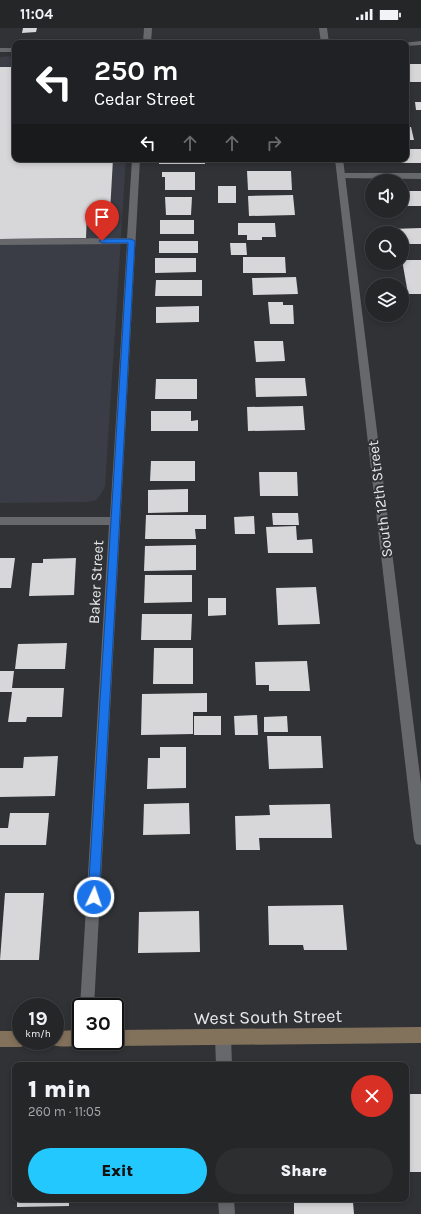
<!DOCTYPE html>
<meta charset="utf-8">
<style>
body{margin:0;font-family:Karla,sans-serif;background:#2d2e30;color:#f1f3f6;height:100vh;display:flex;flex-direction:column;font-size:15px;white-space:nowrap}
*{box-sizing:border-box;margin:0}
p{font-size:13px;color:#a3a5a8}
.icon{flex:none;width:22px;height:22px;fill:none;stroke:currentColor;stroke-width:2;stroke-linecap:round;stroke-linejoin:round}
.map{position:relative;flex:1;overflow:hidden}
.panel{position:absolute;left:12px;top:1034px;width:397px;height:140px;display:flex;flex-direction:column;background:#252628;border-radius:8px;box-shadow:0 2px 6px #0003,0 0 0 1px #424345}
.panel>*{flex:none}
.banner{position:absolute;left:12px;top:12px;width:397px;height:122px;border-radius:8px;box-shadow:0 2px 6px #0003,0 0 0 1px #424345;background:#202124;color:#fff;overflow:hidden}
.controls{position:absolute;left:365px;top:146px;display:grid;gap:8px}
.controls a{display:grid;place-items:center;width:44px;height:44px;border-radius:50%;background:#252628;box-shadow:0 2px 6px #0003,0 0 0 1px #424345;font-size:20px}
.speed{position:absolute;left:12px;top:970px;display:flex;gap:8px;font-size:20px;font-weight:700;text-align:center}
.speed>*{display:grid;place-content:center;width:52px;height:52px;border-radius:50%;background:#252628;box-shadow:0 2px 6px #0003,0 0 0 1px #424345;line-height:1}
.speed small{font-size:10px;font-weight:400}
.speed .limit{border:2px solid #111;border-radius:6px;background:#fff;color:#111}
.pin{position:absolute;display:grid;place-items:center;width:34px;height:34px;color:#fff;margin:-41px -17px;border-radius:50% 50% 50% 0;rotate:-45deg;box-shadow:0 0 4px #0007}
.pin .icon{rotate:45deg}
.me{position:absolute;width:44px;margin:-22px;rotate:3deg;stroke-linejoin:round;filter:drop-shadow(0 0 3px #0008)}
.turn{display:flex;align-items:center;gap:14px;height:84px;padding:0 16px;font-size:18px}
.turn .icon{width:52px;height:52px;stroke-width:2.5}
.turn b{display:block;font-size:28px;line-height:34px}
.lanes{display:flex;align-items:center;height:38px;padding:0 16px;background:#0003;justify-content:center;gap:20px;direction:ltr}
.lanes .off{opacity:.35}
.round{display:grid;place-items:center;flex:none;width:42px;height:42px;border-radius:21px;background:#2d2e30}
.summary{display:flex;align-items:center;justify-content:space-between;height:68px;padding:0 16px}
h1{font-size:24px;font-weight:800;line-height:30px}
.button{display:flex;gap:8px;margin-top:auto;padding:8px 16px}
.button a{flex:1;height:46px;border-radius:24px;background:#23c9fe;color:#111;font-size:16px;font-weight:800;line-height:46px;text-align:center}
.button a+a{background:#2d2e30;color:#f1f3f6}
.status{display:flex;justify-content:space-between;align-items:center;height:28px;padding:0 20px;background:#252628;direction:ltr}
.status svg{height:11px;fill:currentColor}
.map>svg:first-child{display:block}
</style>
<div class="status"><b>11:04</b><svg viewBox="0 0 49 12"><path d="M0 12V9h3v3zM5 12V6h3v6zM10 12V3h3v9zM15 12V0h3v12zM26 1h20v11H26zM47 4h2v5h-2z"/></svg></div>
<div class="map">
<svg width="421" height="1186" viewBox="0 0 421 1186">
<rect width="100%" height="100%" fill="#313235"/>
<!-- built -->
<path fill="#3a3d45" d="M15 28V131H126L105 459 101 466 96 472 87 474 0 475V29Z"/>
<!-- building -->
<g fill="#d7d6d9">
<path d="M23 0H37L36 4 22 5Z"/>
<rect x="406" y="36" width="15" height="18"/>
<path d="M0 39H15V131H113L110 184H87L86 210 0 211Z"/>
<path d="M415 74H421V82H416Z"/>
<path d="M406 99H411L414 112H406Z"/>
<path d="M406 121H421V135H391L390 131H406Z"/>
<rect x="159" y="131" width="46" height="5"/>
<path d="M242 131H286V134L242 135Z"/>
<path d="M247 143H291L292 162H248Z"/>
<path d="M162 144H195V162H165V149H162Z"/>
<rect x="218" y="158" width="18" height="17"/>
<rect x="402" y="163" width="19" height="15"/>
<path d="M293 167 295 187 249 188 248 168Z"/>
<path d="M165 169H192L191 187H166Z"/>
<rect x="160" y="192" width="34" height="14"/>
<path d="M238 195H275L276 209H262V212H247V207H238Z"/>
<path d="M421 200V216H402V205H392L391 201Z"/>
<rect x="159" y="213" width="39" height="12"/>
<path d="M230 215H246L247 227H231Z"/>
<path d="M243 229H285L286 245H243Z"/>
<path d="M155 230H196V244L155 245Z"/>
<path d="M402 232H421V266H408Z"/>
<path d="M296 249 298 266 253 267 252 250Z"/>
<path d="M156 252H202V268H155Z"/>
<path d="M268 274H283V277H293L294 296H270Z"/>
<path d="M199 278V294L156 295V279Z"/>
<path d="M254 313H283L285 333 256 334Z"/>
<path d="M255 350H305L307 368 256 369Z"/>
<path d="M156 351H197V371H155Z"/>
<path d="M303 378 305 402 248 403 247 379Z"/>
<path d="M151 383H191V393L198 392V403H151Z"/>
<path d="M151 433H195V453H150Z"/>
<path d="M259 444H297L298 468H260Z"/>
<path d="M188 461V484L148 485V462Z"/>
<path d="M272 485H298L299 497H273Z"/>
<path d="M146 487H206V501H195L196 511H145Z"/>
<path d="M254 488 255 506H235L234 489Z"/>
<path d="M296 498 297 512 312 511 313 525H268L266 499Z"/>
<path d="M196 517V542L144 543 145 518Z"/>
<path d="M0 530H15L11 560H0Z"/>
<path d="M76 530 74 567 29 568 32 535H43V531Z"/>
<path d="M145 547H192V574L144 575Z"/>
<path d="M316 559 320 596 278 597 276 560Z"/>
<path d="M208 570H226V587L208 588Z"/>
<path d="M142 586H192L191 612H141Z"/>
<path d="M67 615 65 641H15L18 616Z"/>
<path d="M154 620H193V656H153Z"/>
<path d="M307 633 310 663H269V657H256L255 634Z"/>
<path d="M0 643H14L12 660H64L62 689H27L26 694H8L12 664H0Z"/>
<path d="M207 665V684H193V706L141 707 142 666Z"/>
<path d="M257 687 258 707H235L234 688Z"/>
<rect x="194" y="688" width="27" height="19"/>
<path d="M287 688 288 704H264V689Z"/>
<path d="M267 708H321L323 740 269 741Z"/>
<path d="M160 719H186V760L147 761 148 730H160Z"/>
<path d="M58 728 55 768 0 769V740H23L24 729Z"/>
<path d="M189 775 190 806 143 807 144 776Z"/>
<path d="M330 776 332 810H259L260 822H236L235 788 270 787 269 777Z"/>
<path d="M10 785H49L46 817H0V800H8Z"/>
<path d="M5 865H44L39 932H0Z"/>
<path d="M343 877 347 922H304L303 917H269L268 878Z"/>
<path d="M199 883 200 924 138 925 139 884Z"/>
<rect x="406" y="1066" width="15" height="78"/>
<path d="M17 1171H69V1178L17 1179Z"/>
<path d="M353 1174 354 1186H294V1175Z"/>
</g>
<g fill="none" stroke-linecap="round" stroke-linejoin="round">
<!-- lane -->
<path fill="#67686b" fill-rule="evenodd" d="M341 145H421V151L338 150 337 148Z"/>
<!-- street -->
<g fill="#67686b" fill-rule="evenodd">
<path d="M144 0H152L151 15H143Z"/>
<path d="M319 0H327L329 15H321Z"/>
<path d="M421 13V17L406 18V15H403Z"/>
<rect x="0" y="20" width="15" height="4"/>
<path d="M132 131H140L94 979H81V983L80 979 109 497H0V489H110L127 216 0 217V211L127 210Z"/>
<path d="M335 131H343L421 756V817L416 816 414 811Z"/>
<path d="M223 1001 228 1004 231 1009 232 1037H216L215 1009 218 1004Z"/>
<path d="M218 1171H234L235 1186H219Z"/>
</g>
<!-- secondary -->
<g fill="#83725b" fill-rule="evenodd">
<path d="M421 999V1015L115 1018 110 1015 109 1013H115V1002Z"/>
<path d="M81 1002V1013H87L86 1015C77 1019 59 1020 50 1016L48 1013H55V1003Z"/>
<path d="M0 1003H21V1013H28L26 1016 21 1019H0Z"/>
</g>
</g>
<!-- route -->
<path fill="#1a73e8" stroke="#114b97" d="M131 211 135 213 99 869 97 873 94 875 90 873 88 869 128 215H102L99 213 102 211Z"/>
<g text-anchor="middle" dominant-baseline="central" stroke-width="4" stroke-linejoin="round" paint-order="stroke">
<!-- street labels -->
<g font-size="15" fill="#e7e8e9" stroke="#313235">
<text transform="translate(380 471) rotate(-97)">South 12th Street</text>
<text transform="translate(96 554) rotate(-87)">Baker Street</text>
</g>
<!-- near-street labels -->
<g font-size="18" fill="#e7e8e9" stroke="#313235">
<text transform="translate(268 989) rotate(-1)">West South Street</text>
</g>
</g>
</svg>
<div class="controls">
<a><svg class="icon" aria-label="sound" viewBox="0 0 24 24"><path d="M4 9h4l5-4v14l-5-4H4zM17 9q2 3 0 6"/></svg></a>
<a><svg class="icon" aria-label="search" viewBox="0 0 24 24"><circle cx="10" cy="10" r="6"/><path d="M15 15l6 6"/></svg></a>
<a><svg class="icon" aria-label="layers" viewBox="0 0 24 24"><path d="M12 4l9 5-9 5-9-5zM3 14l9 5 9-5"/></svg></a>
</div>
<div class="speed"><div>19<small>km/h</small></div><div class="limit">30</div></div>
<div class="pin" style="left:102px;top:213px;background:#d93025"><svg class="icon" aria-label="arrive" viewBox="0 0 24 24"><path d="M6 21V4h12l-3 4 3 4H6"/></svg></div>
<svg class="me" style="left:94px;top:869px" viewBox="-20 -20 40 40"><circle r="17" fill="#1a73e8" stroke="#fff" stroke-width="3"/><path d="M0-11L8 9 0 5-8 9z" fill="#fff"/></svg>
<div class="banner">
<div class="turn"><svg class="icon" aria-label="left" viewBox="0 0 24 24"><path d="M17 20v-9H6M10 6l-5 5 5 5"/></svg><div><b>250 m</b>Cedar Street</div></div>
<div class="lanes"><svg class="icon" aria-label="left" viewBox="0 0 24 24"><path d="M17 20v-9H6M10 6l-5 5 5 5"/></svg><svg class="icon off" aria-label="ahead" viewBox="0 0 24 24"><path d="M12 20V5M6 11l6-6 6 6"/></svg><svg class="icon off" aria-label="ahead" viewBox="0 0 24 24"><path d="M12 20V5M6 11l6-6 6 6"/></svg><svg class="icon off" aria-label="right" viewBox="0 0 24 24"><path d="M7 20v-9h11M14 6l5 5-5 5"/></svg></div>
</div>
<section class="panel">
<div class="summary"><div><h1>1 min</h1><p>260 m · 11:05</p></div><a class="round" style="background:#d93025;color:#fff"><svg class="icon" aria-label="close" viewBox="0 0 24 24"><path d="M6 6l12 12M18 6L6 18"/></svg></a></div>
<div class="button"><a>Exit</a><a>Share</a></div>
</section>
</div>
